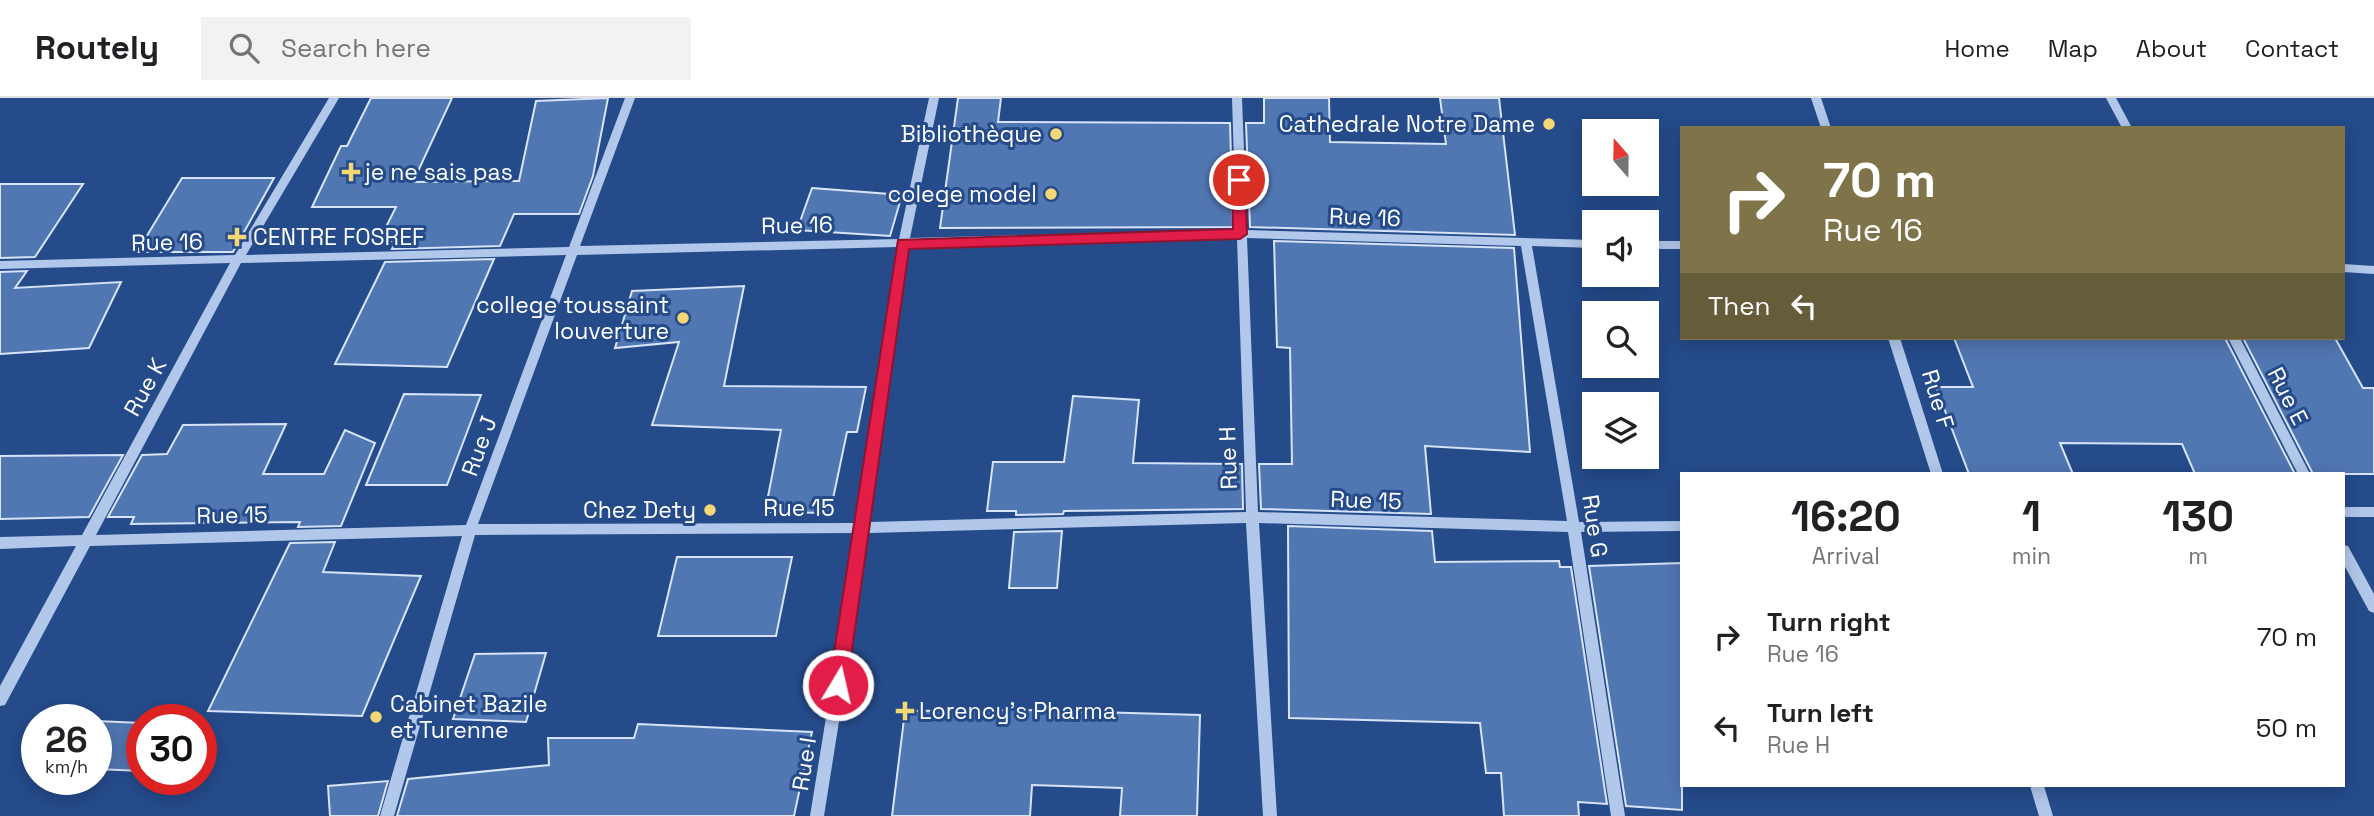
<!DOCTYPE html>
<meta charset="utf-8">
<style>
body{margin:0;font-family:"Space Grotesk",sans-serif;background:#f2f2f2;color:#202124;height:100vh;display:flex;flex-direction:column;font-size:26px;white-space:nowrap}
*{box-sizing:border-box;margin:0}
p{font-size:23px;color:#757577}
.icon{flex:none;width:38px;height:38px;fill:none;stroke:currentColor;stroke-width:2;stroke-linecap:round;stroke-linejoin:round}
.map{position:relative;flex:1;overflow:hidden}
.sheet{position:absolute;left:1680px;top:374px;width:665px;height:315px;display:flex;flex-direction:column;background:#fff;border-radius:0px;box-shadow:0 4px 18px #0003}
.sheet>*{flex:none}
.hud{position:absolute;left:1680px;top:28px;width:665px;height:214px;border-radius:0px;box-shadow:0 4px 18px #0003;background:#7f7349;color:#fff;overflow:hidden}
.needle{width:46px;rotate:340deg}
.tools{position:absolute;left:1582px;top:21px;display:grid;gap:14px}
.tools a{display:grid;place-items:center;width:77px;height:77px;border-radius:0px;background:#fff;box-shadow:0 4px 18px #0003;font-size:35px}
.speed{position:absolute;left:21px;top:606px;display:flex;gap:14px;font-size:35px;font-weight:700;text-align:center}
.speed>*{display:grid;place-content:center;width:91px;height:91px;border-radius:50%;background:#fff;box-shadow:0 4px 18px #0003;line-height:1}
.speed small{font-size:18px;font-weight:400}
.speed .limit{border:10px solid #d22;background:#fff;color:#111}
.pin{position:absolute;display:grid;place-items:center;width:60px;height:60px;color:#fff;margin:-30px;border:4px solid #fff;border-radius:50%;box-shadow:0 2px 7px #0007}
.me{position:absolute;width:77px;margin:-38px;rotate:9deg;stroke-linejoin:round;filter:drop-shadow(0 0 5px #0008)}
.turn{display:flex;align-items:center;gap:24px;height:147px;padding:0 28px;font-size:32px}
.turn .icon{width:91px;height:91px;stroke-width:2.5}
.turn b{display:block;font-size:49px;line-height:60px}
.then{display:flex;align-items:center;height:66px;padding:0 28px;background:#0003;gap:14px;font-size:26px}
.eta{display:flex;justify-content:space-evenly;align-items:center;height:119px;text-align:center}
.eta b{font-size:42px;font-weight:700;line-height:49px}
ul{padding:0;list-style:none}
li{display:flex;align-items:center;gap:21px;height:91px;padding:0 28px}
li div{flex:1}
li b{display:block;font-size:26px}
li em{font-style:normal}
header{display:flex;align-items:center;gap:42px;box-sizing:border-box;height:98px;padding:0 35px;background:#fff;border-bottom:2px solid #e0e0e0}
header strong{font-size:33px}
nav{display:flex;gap:38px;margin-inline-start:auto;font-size:24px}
.search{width:490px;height:63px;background:#f2f2f2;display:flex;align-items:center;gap:18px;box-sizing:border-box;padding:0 24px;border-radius:0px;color:#757577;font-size:26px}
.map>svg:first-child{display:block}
</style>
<header>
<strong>Routely</strong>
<div class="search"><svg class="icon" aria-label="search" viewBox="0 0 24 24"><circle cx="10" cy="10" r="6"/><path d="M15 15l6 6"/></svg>Search here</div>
<nav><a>Home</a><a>Map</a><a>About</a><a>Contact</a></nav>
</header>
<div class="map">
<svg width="2374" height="718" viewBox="0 0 2374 718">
<rect width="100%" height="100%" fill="#254b8b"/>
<!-- building -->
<g fill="#5177b3" stroke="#d7e3f8" stroke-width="2">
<path d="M371 0H452L413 84 519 83 536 3 608 0 593 78 579 116H514L500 148 392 151 396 143H379L396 109H312L341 48H347Z"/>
<path d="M958 0H1001L998 24 1230 25 1233 129 940 130Z"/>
<path d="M1264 0H1329L1330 44 1446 46 1440 0H1499L1515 137 1250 129 1246 25H1264Z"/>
<path d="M182 80H274L233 154H137Z"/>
<path d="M0 86H83L35 159 0 160Z"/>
<path d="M812 90 902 97 890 138 797 132Z"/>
<path d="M1274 143 1514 150 1530 354 1425 348 1431 416 1261 411 1259 366H1292L1290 250 1277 249Z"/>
<path d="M494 161 447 269 335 266 385 164Z"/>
<path d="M27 173 15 190 121 184 89 250 0 256V174Z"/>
<path d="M744 188 724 288 866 289 857 334H847L830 415 765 414 781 332 652 327 679 244 615 250 632 193Z"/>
<path d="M1954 240H2225L2295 376H2195L2182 346 2060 345 2073 376H1969L1936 289H1973Z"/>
<path d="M2243 240H2335L2363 290H2374V376H2313Z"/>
<path d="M404 296 481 297 447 387H366Z"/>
<path d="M1073 298 1139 302 1133 365 1242 366 1243 411 1064 413 1063 416 1016 417V413H987L993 364H1064Z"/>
<path d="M286 326 263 376H324L345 332 375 345 341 428 298 429 300 424 131 426 134 419H108L142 357 167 356 183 327Z"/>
<path d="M123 357 89 419 0 421V358Z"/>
<path d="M1288 428 1432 433 1435 464 1559 463 1560 469H1571L1607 706 1578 704 1579 718H1504L1501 675H1486L1480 625 1289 620Z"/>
<path d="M1062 433 1057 490H1009L1014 434Z"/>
<path d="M335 444 323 474 421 478 362 618 208 613 290 445Z"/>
<path d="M677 459H792L776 538H658Z"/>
<path d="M1682 465V712L1626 708 1589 468Z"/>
<path d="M546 555 526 624 453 621 475 556Z"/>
<path d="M1025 612 1200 617 1197 718H1120L1122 690 1032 687 1030 718H892L905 613Z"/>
<path d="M96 623 142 625V673L96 671Z"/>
<path d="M638 626 812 634 794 718H397L408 681 549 667 548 640H634Z"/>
<path d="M388 683 378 718H330L328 688Z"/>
</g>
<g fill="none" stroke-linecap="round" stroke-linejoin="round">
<!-- minor -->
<g fill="#b2c8ea" fill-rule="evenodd">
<path d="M329 0H339L246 157 569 149 625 0H635L580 148 899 141 929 0H939L910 140 1236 132 1232 0H1242L1247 132 1594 142V150L1532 148 1579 424 1682 423V433L1581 434 1625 718H1611L1568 434 1259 425 1277 718H1263L1246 425 869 435 824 718H810L856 435 475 437 394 718H380L462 438 90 448 5 607 0 608V588L76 448 0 451V439L82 437 230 165 0 171V163L235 157ZM1237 140 1246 414 870 424 908 148ZM1247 140 1521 148 1567 423 1258 414ZM897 149 857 425 478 426 577 157ZM566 157 466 427 96 437 241 165Z"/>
<path d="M1811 0H1821L1831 30H1821Z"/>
<path d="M2106 0H2116L2132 30H2122Z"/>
<rect x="1647" y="143" width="35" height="8"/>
<path d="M2343 166 2374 168V176L2343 174Z"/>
<path d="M1888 240H1900L1943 376H1931Z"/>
<path d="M2228 240H2240L2310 376H2298Z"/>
<rect x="2343" y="409" width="31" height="10"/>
<path d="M2343 447 2348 448 2374 496V515L2369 513 2343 465Z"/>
<path d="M2030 688H2044L2053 718H2039Z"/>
</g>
</g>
<!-- route -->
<path fill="#e11d48" stroke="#92132f" stroke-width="2" d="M1239 77 1245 82 1247 136 1240 141 909 151 847 587 844 593 838 596 832 593 829 587 898 142 1233 131 1232 82Z"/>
<!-- markers -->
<g fill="#f4d876" stroke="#254b8b" stroke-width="2.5">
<circle cx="1549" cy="26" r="7"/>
<circle cx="1056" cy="36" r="7"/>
<path d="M347.5 63.5h7v7h7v7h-7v7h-7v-7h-7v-7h7z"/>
<circle cx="1051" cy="96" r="7"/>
<path d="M233.5 128.5h7v7h7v7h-7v7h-7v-7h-7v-7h7z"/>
<circle cx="683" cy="220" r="7"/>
<circle cx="710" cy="412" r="7"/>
<path d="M901.5 602.5h7v7h7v7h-7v7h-7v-7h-7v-7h7z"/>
<circle cx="376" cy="619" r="7"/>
</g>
<g text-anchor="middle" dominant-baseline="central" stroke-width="6" stroke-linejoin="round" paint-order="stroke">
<!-- poi labels -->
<g font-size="23" fill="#fff" stroke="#254b8b" text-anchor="end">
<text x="1535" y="26">Cathedrale Notre Dame</text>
<text x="1042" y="36">Bibliothèque</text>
<text x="365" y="74" text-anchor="start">je ne sais pas</text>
<text x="1037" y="96">colege model</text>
<text x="253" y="139" text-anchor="start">CENTRE FOSREF</text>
<text x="669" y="207">college toussaint<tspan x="669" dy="26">louverture</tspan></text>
<text x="696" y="412">Chez Dety</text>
<text x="390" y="606" text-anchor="start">Cabinet Bazile<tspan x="390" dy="26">et Turenne</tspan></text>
<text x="919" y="613" text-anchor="start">Lorency's Pharma</text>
</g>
<!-- street labels -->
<g font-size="23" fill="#fff" stroke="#254b8b">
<text transform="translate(1365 119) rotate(2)">Rue 16</text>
<text transform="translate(797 127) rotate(-1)">Rue 16</text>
<text transform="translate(167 144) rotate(-1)">Rue 16</text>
<text transform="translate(145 289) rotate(-61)">Rue K</text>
<text transform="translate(2288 298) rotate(63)">Rue E</text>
<text transform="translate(1938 301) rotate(73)">Rue F</text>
<text transform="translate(479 348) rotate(-70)">Rue J</text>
<text transform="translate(1228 360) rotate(-92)">Rue H</text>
<text transform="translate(1366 402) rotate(2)">Rue 15</text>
<text x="799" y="410">Rue 15</text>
<text transform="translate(232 417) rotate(-1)">Rue 15</text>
<text transform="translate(1595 428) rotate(81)">Rue G</text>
<text transform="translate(804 666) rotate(-81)">Rue I</text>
</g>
</g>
</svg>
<div class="tools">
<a><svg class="needle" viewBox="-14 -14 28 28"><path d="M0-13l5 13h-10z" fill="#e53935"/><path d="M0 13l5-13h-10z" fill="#757577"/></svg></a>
<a><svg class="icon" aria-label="sound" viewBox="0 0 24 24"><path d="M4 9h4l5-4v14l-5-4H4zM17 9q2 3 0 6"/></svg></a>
<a><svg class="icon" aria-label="search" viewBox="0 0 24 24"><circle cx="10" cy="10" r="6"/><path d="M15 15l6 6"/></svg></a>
<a><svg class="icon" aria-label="layers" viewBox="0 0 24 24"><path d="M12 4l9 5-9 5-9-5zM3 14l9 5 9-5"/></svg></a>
</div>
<div class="speed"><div>26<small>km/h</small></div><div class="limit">30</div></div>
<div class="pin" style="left:1239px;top:82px;background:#d93025"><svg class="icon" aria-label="arrive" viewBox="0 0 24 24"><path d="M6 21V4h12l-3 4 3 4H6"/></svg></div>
<svg class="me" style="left:838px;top:587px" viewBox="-20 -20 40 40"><circle r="17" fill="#e11d48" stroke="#fff" stroke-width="3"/><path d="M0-11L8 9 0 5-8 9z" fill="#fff"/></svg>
<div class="hud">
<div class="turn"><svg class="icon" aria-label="right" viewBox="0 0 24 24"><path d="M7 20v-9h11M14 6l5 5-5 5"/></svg><div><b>70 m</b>Rue 16</div></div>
<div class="then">Then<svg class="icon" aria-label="left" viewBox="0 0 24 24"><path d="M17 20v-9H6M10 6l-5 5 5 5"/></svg></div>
</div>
<section class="sheet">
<div class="eta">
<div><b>16:20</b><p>Arrival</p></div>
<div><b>1</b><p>min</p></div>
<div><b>130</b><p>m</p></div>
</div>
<ul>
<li><svg class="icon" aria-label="right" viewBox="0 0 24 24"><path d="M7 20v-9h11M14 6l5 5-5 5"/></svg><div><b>Turn right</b><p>Rue 16</p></div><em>70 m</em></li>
<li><svg class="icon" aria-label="left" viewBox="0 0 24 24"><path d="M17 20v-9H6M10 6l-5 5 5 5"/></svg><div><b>Turn left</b><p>Rue H</p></div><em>50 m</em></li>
</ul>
</section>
</div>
